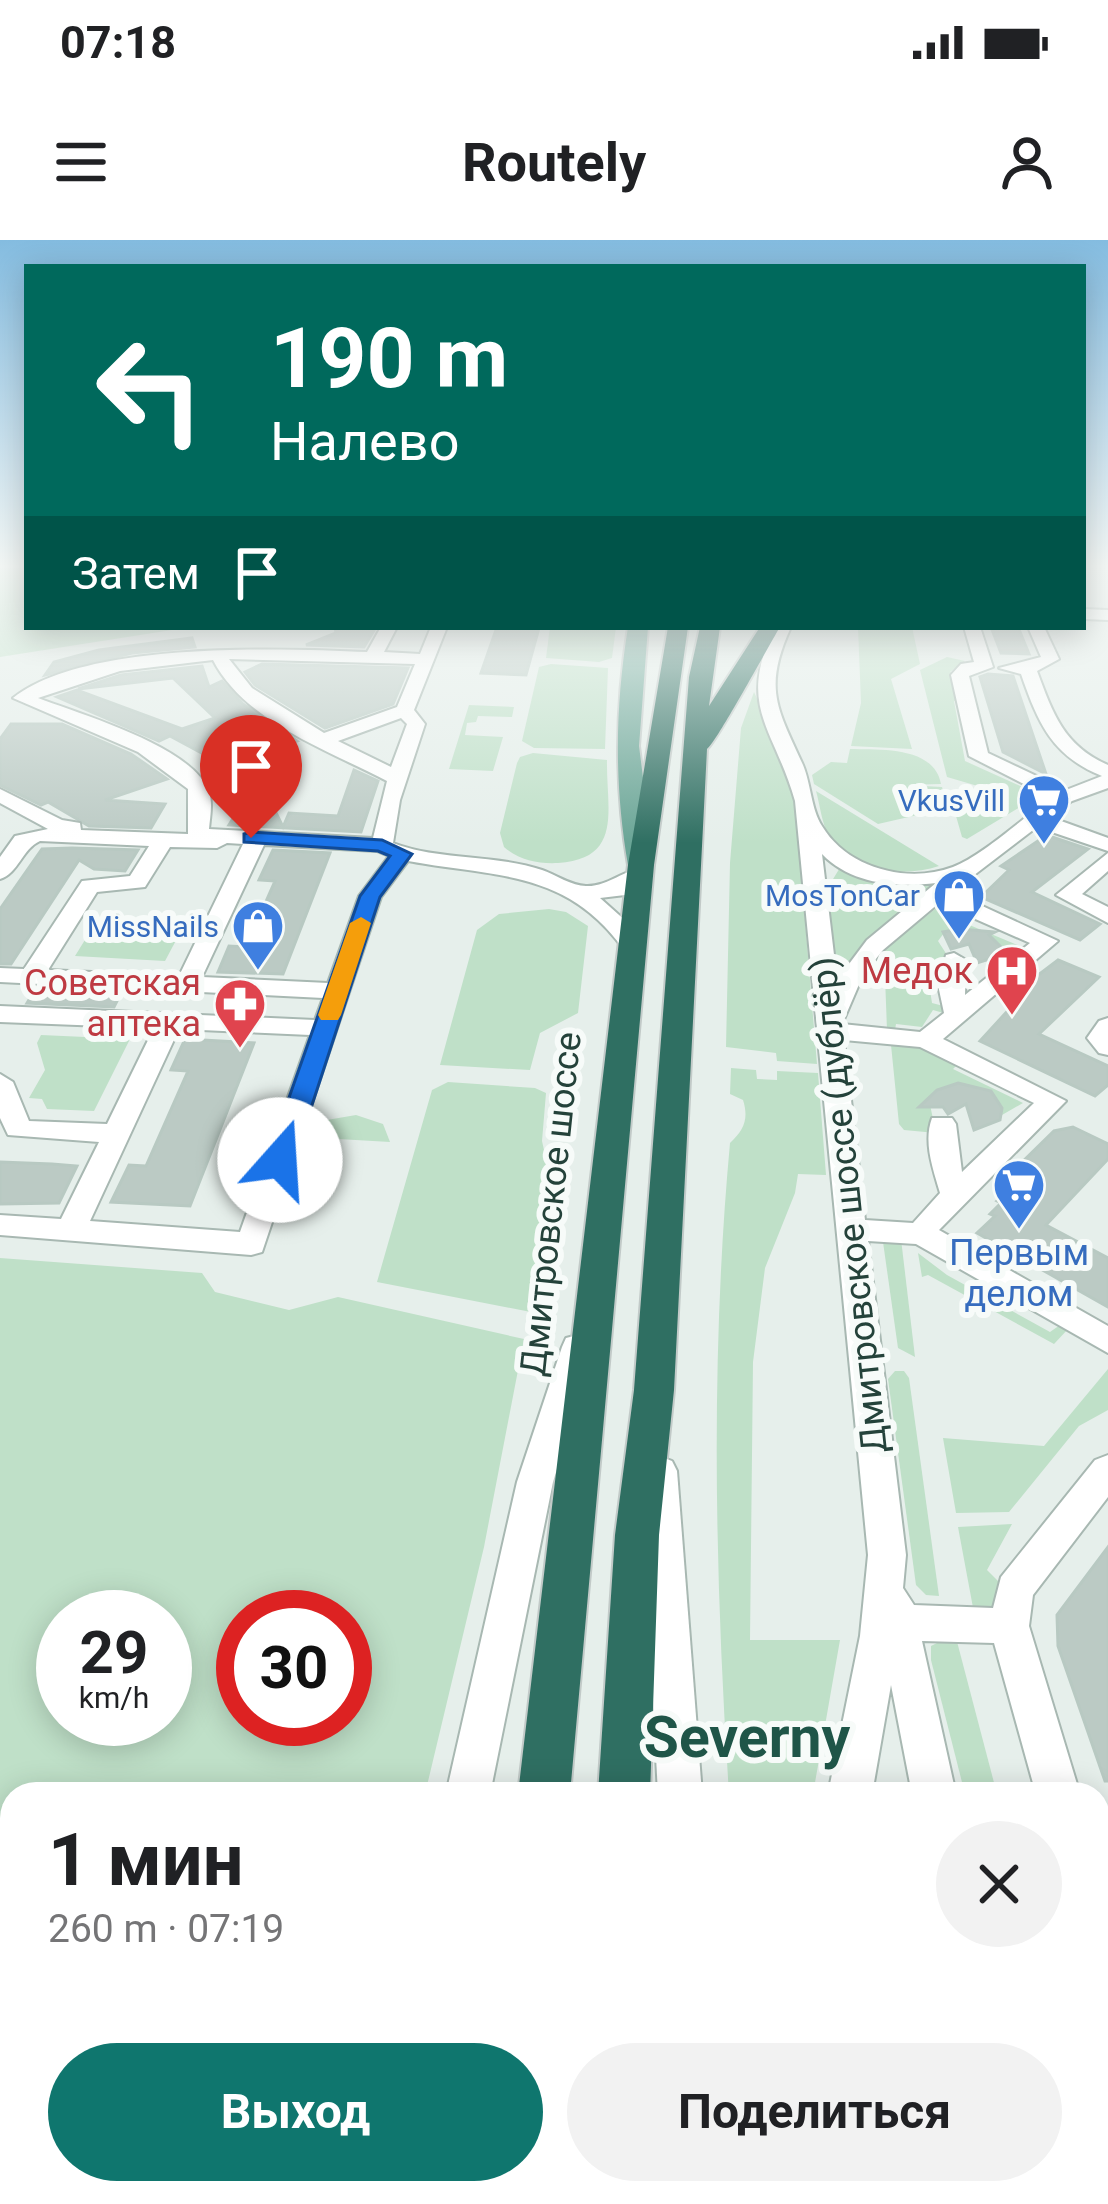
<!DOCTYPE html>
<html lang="ru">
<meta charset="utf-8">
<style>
body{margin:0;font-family:Roboto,sans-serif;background:#f2f2f2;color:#202124;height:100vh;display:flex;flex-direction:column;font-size:45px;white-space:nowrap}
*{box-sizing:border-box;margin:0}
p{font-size:39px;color:#757577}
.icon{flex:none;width:66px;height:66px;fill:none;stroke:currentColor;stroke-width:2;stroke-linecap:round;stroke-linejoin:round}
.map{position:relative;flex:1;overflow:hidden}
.sheet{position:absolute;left:0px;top:1542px;width:1110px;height:423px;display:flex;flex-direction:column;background:#fff;border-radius:36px 36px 0 0;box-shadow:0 6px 30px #0003}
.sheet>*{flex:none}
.top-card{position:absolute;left:24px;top:24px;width:1062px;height:366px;border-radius:0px;box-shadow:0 6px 30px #0003;background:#00695c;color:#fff;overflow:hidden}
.speed{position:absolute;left:36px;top:1350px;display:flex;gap:24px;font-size:60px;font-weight:700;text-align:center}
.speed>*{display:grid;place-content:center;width:156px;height:156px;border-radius:50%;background:#fff;box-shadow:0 6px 30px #0003;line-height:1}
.speed small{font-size:30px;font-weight:400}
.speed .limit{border:18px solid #d22;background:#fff;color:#111}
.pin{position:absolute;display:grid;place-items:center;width:102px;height:102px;color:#fff;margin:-123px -51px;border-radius:50% 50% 50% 0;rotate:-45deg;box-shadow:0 0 12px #0007}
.pin .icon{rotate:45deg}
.me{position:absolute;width:132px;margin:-66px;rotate:19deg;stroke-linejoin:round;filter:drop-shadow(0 0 9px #0008)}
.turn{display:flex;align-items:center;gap:42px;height:252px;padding:0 48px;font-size:54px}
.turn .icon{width:156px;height:156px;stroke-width:2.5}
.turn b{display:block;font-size:84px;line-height:102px}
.then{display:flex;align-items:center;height:114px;padding:0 48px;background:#0003;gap:24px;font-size:45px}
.round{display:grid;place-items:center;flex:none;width:126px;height:126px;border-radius:63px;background:#f2f2f2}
.overview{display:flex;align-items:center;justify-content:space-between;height:204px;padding:0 48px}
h1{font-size:72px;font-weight:700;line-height:90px}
.primary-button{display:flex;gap:24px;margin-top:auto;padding:24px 48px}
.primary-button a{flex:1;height:138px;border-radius:72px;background:#0f766e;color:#fff;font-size:48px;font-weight:700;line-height:138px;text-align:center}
.primary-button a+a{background:#f2f2f2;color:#202124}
.status{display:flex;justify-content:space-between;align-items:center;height:84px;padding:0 60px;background:#fff;direction:ltr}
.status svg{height:33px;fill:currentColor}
header{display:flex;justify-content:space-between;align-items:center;height:156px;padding:0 48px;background:#fff;font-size:54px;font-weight:700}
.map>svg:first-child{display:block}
</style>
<div class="status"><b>07:18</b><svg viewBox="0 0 49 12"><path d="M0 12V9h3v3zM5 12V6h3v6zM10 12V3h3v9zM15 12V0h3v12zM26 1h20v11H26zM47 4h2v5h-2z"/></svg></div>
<header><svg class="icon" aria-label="menu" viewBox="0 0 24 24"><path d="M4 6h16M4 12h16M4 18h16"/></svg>Routely<svg class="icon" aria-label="person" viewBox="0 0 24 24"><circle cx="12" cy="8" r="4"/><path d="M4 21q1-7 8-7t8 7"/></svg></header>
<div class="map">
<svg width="1108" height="1964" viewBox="0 0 1108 1964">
<rect width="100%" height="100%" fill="#e6efeb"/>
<!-- green -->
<g fill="#bfe0c8" fill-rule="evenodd">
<path d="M0 328H27V387H191L0 417Z"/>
<path d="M550 387H616L612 418 599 422 546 418Z"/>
<path d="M858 387H912L920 424 891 439 912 509 851 506 861 463Z"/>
<path d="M947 417 965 421 950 432 957 434 963 460 954 461 965 521 1040 555 967 599 962 597 956 576 994 563 988 549 947 537 920 430Z"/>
<path d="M551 424 608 428 605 509 534 508 522 501 539 427Z"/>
<path d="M754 452 793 536 817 824 777 821 776 813 726 807 730 623 741 488Z"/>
<path d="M469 465 514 467 512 477 478 476 476 482 467 483 465 495 503 497 493 531 449 529Z"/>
<path d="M850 509C881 510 934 506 941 544L905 545 942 547 948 568 878 584 814 544 812 535 831 522 847 523Z"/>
<path d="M533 513 607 520C606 568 624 619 558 623 538 624 519 620 504 607L500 593 517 523 520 517Z"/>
<path d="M816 551 939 626C903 638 852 632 830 598 822 586 820 565 816 551Z"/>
<path d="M841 626 889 643 938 644 873 694 836 748 827 649Z"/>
<path d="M951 668 961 672 955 679 1020 706 1003 721C997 693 973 684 944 693L938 701 947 715V725H926L932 763 951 768 947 774 933 770 922 787 896 784 895 790H887L884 710 935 669Z"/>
<path d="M549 669 566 672 588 686 578 773 540 793 530 830 440 825 477 690 499 674Z"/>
<path d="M93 687 181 691 165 721 75 716Z"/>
<path d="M41 795 130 799 94 871 47 869 42 859 29 858 45 830 37 803Z"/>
<path d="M891 805 917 806 958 824 953 829 1023 863 1002 875C995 844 947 833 929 860L936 893 904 890 899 884Z"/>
<path d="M731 828 756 830 757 839 777 840V831L818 833 826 935 798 934 795 953 765 1028 753 1122 750 1400H840L813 1554H729C715 1337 710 1119 730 903 744 890 749 879 743 860L730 854Z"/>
<path d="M448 842 535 848 546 853 542 901 552 946 536 1073 377 1042 432 850Z"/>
<path d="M356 875 383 884 390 902 304 897 327 880Z"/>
<path d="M887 999H901L915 1117 898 1108 883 1002Z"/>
<path d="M918 1013 947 1035 1050 1092 1060 1085 1069 1088 1054 1104 928 1035 922 1037Z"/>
<path d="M0 1018 202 1033 215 1052 289 1070 338 1057 524 1099 484 1307 425 1554H12V1953H351L349 1964H0ZM165 1377V1479H63V1377ZM243 1377H345V1479H243Z"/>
<path d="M1108 1129V1170L1079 1186 1009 1272 956 1273 943 1198 1044 1206Z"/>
<path d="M895 1131H904L909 1138 939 1356 926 1355 916 1345 888 1139Z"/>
<path d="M1012 1284 987 1330 1003 1346C997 1364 993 1370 974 1373L958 1287Z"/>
<path d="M955 1394 997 1554H965L931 1420V1406Z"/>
<path d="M846 1953H986L990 1964H845Z"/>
</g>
<!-- building -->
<g fill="#bbcac4" stroke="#b8c9c2" stroke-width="3">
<path d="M335 387H376L364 407 306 405 336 393Z"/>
<path d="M497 387 539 388 526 435 481 433Z"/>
<path d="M991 387H1018L1029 414 1001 413Z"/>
<path d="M192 398 195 407 132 413 45 435 54 422 99 410Z"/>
<path d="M262 424 408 428 393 464 325 488 255 445 245 432Z"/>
<path d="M202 426 209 447 222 441 243 464 297 501 285 505 278 501 247 514 283 587 289 573 338 576 354 530 378 541 361 592 229 585 241 566 222 524 170 496 159 501 57 457 77 450 182 489 215 478 173 438 78 449 121 435Z"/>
<path d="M988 434 1013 436 1046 534 1003 512 980 437Z"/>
<path d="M11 484H62L131 514 167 539 105 560 165 564 151 588 89 586 48 562 41 565 0 545V499Z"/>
<path d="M1052 597 1088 609 1032 652 1100 684 1080 700 981 657 1009 630 1001 626 1041 599Z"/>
<path d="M72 608 138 610 125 631 94 629 79 620 11 724H0V669L42 609Z"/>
<path d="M273 610 330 613 283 734 218 732 229 706 246 707 275 641 259 640Z"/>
<path d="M960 689 995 692 989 695 1001 707 999 716 977 723 969 704 951 709 943 692Z"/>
<path d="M1058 720 1099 737 1039 794 1108 826V845L1095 856 980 801 1013 765 1004 761Z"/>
<path d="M36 748 121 753 114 767 27 763Z"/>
<path d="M185 799 254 803 190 966 111 962 129 925 146 926 188 831 171 830Z"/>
<path d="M958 843 991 851 1002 868 1000 880 974 890 966 864 948 874 943 867H919L937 850Z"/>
<path d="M1073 887 1108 904V919L1046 985 1108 1018V1067L977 993 995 976 990 974 1001 963 997 961 1015 945 1005 939 1054 891Z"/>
<path d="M0 922 52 924 77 926 59 963 0 964Z"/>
<path d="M1108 1307V1541H1105L1058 1406 1057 1375Z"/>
</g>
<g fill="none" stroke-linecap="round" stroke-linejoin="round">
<!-- minor casing -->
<g stroke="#a8b8b2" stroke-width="4">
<g id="minor">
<path d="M1083 369 1108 370V380L1083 379Z"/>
<path d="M381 387H397L384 412 420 414 431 387H447L414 470 425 484 400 560 393 603C440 621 494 614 542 630 556 635 572 646 586 646 610 647 626 626 648 629V639L625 655 600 658 628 683 644 705 640 710H624C567 629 493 637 408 621L381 657 262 1012 251 1015 0 995V975L61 979 99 902 8 895 0 878V834L13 842 29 881 107 884 154 788 0 782V766L315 780 323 758 0 742V728L24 729 82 641 130 636 149 606 40 601C22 609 18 634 0 639V617L15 596 48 589 0 563V549L62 580 80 583 81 590 188 594V549L138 512 13 458C84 401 278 408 367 412ZM229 419 415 424 397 467 324 493 252 448ZM213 420C245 482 328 510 387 541L373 598 209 589C210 577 213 563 209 552 194 507 80 474 38 458L120 431ZM401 478 407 484 391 527 338 501ZM227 603 243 604 179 736 48 730 97 652 145 647 170 607 217 608ZM264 605 377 611 389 616 359 656 328 743 202 737ZM179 789 310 795 240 992 90 981Z"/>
<path d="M775 387H791C763 448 777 468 803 525 811 544 811 569 822 586 847 628 907 644 953 627 982 616 1024 577 1051 558L969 516 951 435 961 424 974 422 964 387H980L993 427 969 436 988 513 1066 550 1102 536C1052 516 1038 483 1021 434L999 428 1041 417 1028 387H1044L1059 419 1037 431C1053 474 1064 506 1108 525V548L1072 561 1050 577 1108 598V611L1037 587 952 652 1058 701 943 799 1066 861 939 990 1108 1086V1113L916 1004 868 1001 906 1315 903 1348 914 1365 993 1368 1001 1337 1095 1220 1108 1215V1257L1033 1355 1029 1386 1080 1554H1036L994 1403 922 1401 956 1554H912L891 1445 872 1554H828L860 1396 868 1315 795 561C774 487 736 467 775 387ZM822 614C851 644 896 648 936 643L867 700 837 740ZM939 663 1030 703 965 755 966 720 954 713 946 715 938 745 944 773 920 792 842 784 863 735 883 710ZM844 800 920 807 1034 863 962 932 956 884 952 878H932C923 902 933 929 940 953L913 983 865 980Z"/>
<path d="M1108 613V631L1082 654 1108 667V683L1056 655Z"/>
<path d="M1108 778V815L1099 813 1087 798 1099 781Z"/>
<path d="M578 1095 590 1098 594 1107 553 1242 490 1554H446L517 1242 562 1107 566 1098Z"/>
<path d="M659 1216 672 1221 677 1231 702 1554H658L641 1231 646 1221Z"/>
<path d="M1098 1625 1108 1630V1688L1098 1684Z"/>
<path d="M1108 1805V1855L1098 1856V1806Z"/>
<path d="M371 1953H423L422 1964H370Z"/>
<path d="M678 1953H730L731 1964H679Z"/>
<path d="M773 1953H825L824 1964H772Z"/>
<path d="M1010 1953H1062L1066 1964H1014Z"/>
</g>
</g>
<!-- major casing -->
<g stroke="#c2cac8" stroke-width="4">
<path id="major" d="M628 387H648L639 506 654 625 641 633 628 625C614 544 615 468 628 387Z"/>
</g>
<!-- highway casing -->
<g stroke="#c2cac8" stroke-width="4">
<g id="highway">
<path d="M668 387H688L654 625 570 1554H518L628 625Z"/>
<path d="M700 387H720L709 466 760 387H780C769 405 715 505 707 509L674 1150 659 1295 650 1554H598L615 1295 634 1150 689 437Z"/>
<path d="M480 1953H542L541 1964H479Z"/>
<rect x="583" y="1953" width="62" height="11"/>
</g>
</g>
<!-- minor -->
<use href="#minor" fill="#fff" fill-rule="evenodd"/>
<!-- major -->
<use href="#major" fill="#6aa596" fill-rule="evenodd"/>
<!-- highway -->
<use href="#highway" fill="#2f6f62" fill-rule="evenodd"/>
</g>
<!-- sky -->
<linearGradient id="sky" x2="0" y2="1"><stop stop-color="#84bce0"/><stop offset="0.54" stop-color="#f4f8f6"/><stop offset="1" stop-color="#f4f8f6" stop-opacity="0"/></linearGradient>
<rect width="1108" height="603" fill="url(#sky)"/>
<!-- route -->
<path fill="#1a73e8" stroke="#114b97" stroke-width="3" d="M251 592 382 600 412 614 380 657 294 920 280 929 267 920 360 656 390 616 378 611 244 602V594Z"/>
<!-- slow -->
<path fill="#f59e0b" d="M361 677 371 683 341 775 338 780H321L318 775 350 683Z"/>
<!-- icons -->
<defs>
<g id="supermarket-pin" transform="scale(2.7)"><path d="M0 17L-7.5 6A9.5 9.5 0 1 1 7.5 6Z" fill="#3f7fe0" stroke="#f7fbf9"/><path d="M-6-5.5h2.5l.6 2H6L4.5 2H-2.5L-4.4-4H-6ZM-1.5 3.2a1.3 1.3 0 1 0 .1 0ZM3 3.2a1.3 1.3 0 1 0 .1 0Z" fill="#fff"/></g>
<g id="shop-pin" transform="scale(2.7)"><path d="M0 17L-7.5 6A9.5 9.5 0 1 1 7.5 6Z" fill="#3f7fe0" stroke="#f7fbf9"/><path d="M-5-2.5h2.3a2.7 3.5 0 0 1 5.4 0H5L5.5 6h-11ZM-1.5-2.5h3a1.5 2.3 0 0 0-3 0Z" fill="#fff"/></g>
<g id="hospital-pin" transform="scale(2.7)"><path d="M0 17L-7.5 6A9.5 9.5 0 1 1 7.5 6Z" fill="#e0444e" stroke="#f7fbf9"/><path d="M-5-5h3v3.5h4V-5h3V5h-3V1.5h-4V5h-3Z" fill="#fff"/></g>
<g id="pharmacy-pin" transform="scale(2.7)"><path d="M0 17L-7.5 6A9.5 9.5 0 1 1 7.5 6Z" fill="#e0444e" stroke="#f7fbf9"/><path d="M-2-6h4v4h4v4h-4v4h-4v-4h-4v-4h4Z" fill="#fff"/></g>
</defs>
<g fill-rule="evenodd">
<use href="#supermarket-pin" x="1044" y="560"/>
<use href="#shop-pin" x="959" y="655"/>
<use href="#shop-pin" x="258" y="686"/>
<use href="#hospital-pin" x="1012" y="731"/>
<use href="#pharmacy-pin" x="240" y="764"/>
<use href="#supermarket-pin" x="1019" y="945"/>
</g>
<g text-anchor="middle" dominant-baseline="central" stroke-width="12" stroke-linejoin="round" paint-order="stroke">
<!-- far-shop labels -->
<g font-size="30" fill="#366cbe" stroke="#f7fbf9" text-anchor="end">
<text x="1005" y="560">VkusVill</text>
<text x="920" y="655">MosTonCar</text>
<text x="219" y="686">MissNails</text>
</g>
<!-- health labels -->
<g font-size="36" fill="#be3a42" stroke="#f7fbf9" text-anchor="end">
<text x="973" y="731">Медок</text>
<text x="201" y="743">Советская<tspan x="201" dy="41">аптека</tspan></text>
</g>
<!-- street labels -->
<g font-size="36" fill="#24423a" stroke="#f7fbf9">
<text transform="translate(551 964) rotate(-84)">Дмитровское шоссе</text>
<text transform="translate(849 965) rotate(-96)">Дмитровское шоссе (дублёр)</text>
</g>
<!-- shop labels -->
<g font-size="36" fill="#366cbe" stroke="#f7fbf9">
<text x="1019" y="1013">Первым<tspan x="1019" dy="41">делом</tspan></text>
</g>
<!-- near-district labels -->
<g font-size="57" font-weight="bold" fill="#1f5548" stroke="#f7fbf9">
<text x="747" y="1497">Severny</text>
</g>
</g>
</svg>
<div class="speed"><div>29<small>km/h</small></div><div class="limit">30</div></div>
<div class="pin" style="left:251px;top:598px;background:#d93025"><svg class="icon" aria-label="arrive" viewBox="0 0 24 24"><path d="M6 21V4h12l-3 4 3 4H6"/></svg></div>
<svg class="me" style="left:280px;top:920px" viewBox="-20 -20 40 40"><circle r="19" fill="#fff"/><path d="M0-13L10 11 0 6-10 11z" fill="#1a73e8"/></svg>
<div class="top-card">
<div class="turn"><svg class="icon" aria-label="left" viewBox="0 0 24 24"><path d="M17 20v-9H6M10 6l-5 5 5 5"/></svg><div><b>190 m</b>Налево</div></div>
<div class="then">Затем<svg class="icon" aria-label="arrive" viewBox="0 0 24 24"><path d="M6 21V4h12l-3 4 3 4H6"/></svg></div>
</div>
<section class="sheet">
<div class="overview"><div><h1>1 мин</h1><p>260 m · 07:19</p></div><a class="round"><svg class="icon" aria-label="close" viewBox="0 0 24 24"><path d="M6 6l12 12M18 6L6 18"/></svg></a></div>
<div class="primary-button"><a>Выход</a><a>Поделиться</a></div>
</section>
</div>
